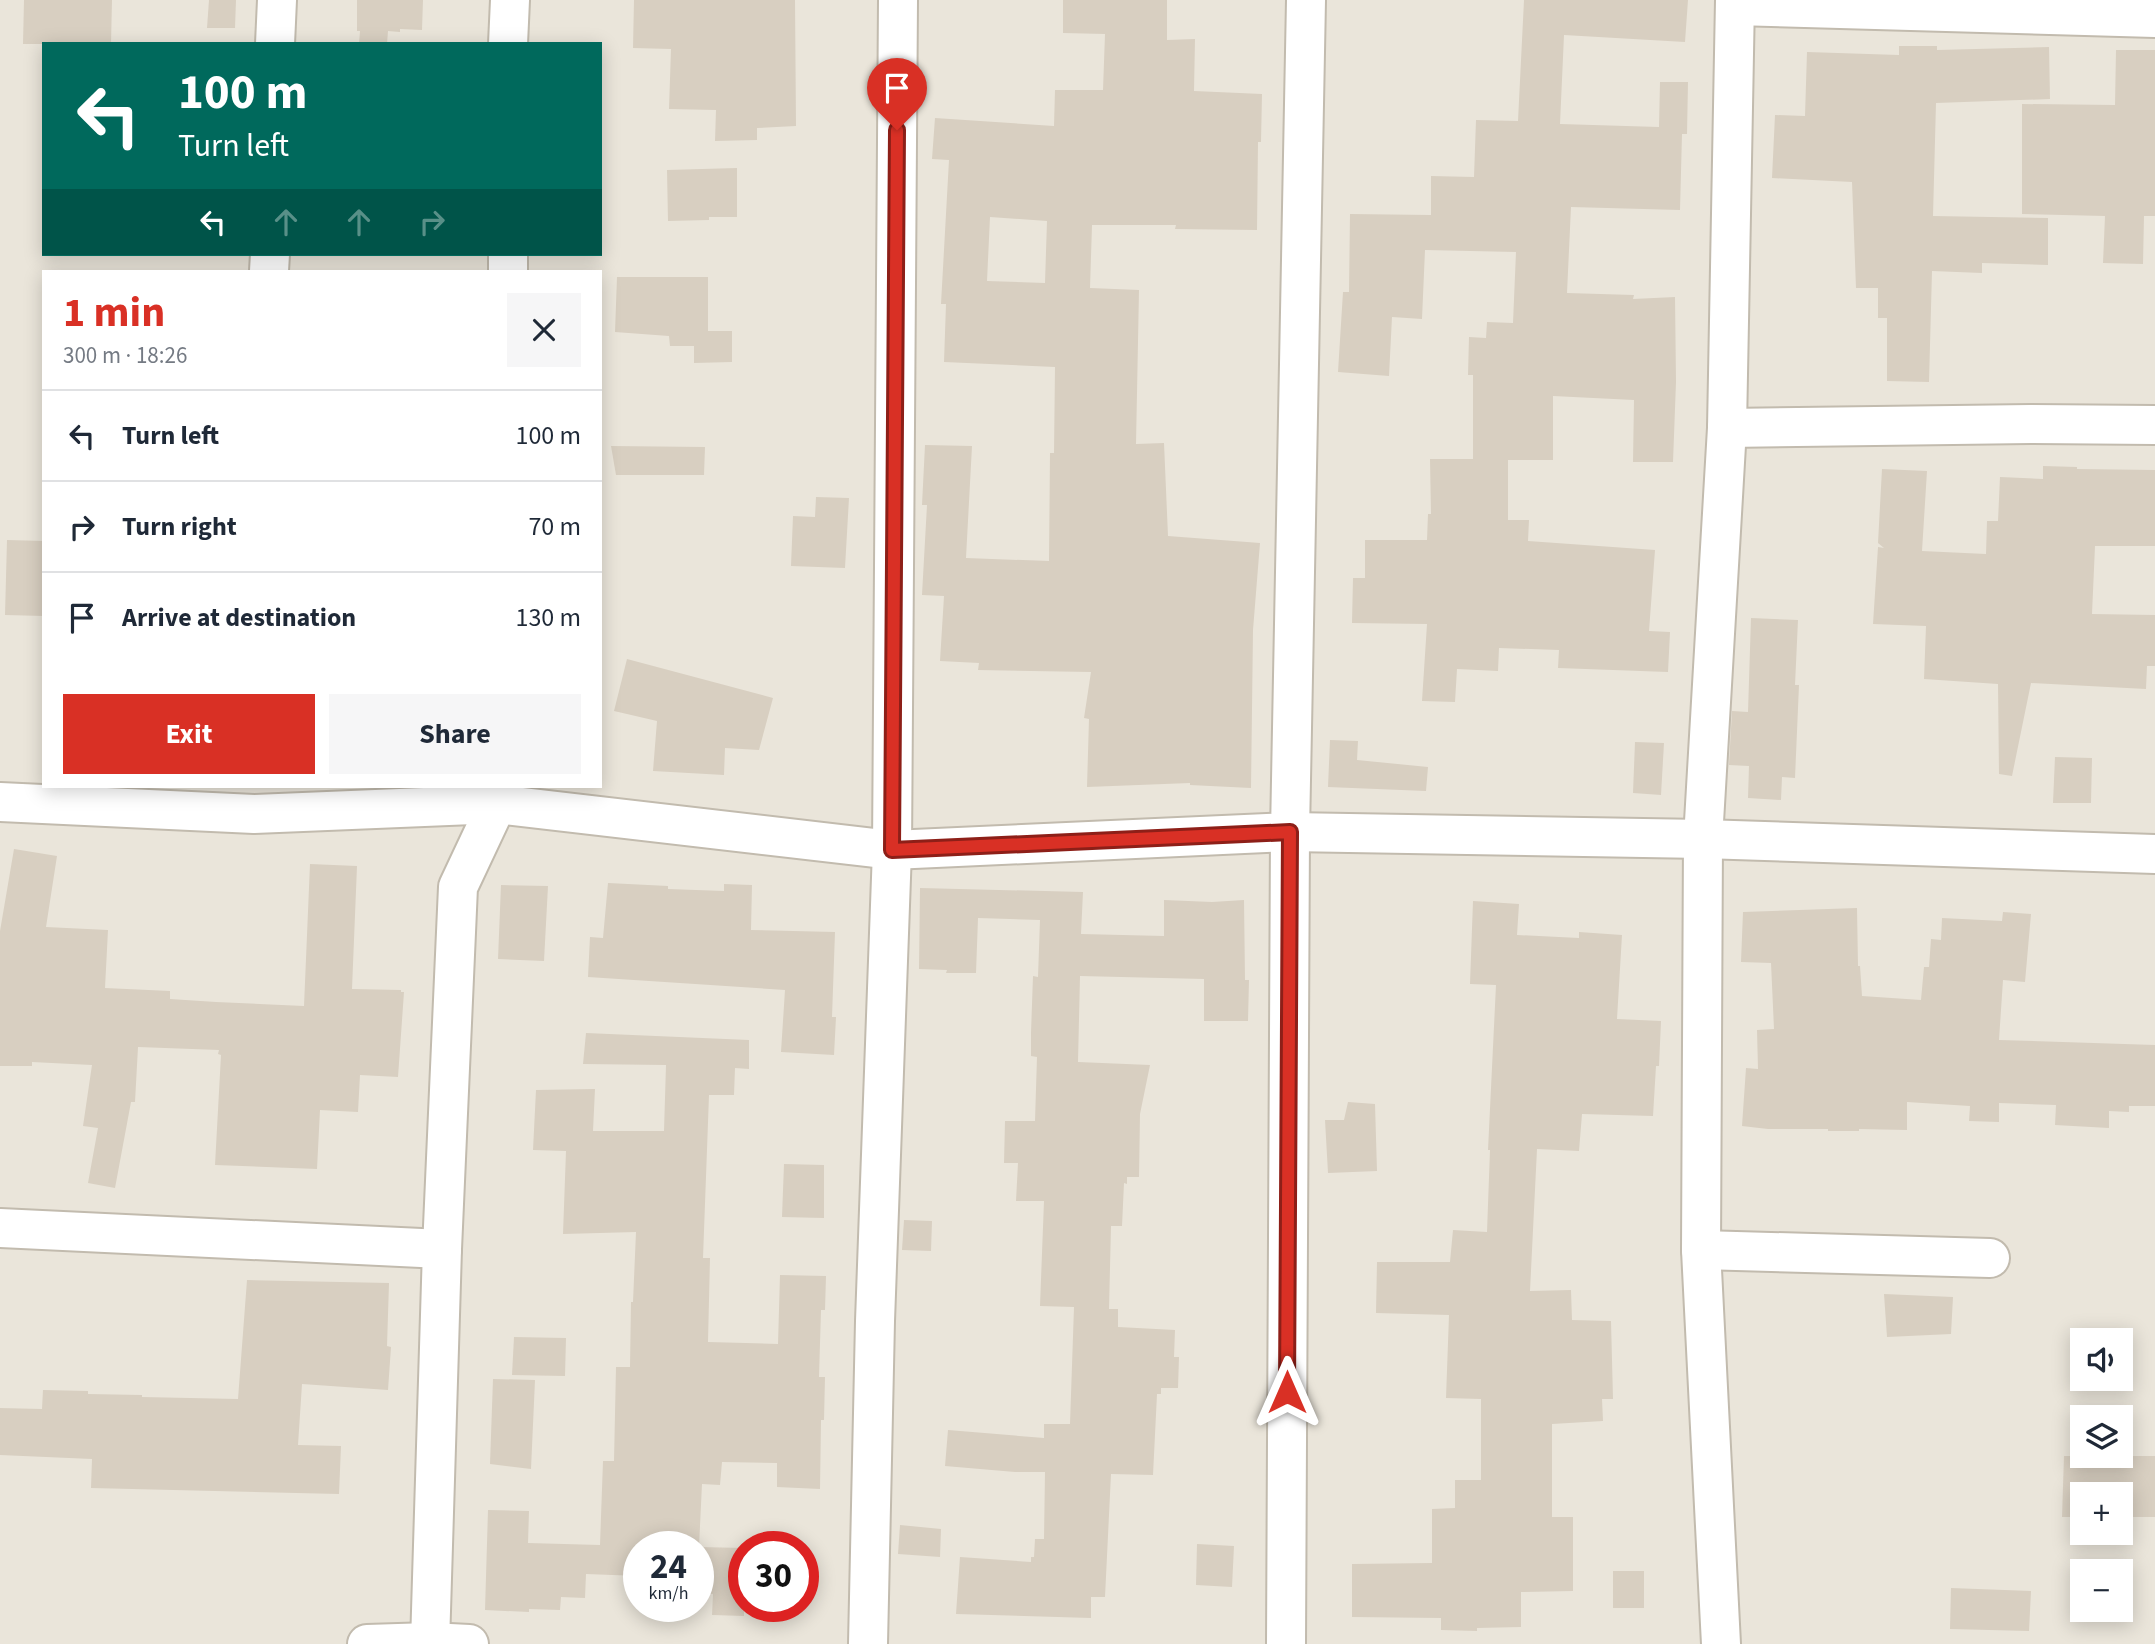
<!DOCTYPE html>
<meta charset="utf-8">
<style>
body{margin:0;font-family:"Source Sans 3",sans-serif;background:#f6f6f7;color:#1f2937;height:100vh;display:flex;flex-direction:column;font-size:26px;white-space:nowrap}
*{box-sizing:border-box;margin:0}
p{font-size:23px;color:#747a83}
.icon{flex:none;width:38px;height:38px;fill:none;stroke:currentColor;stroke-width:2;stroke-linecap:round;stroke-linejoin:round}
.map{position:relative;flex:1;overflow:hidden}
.side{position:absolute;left:42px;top:270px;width:560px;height:518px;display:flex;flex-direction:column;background:#fff;border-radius:0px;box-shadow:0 4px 18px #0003}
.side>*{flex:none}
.guide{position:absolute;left:42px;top:42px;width:560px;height:214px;border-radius:0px;box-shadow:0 4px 18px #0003;background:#00695c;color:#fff;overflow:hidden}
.buttons{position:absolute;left:2070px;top:1328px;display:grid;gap:14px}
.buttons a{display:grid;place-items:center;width:63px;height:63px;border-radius:0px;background:#fff;box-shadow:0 4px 18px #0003;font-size:35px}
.speed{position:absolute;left:623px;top:1531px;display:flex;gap:14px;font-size:35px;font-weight:700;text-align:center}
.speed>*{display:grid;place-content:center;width:91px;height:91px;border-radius:50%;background:#fff;box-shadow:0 4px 18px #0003;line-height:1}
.speed small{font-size:18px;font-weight:400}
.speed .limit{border:10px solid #d22;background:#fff;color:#111}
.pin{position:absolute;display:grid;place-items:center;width:60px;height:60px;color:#fff;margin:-72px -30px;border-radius:50% 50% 50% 0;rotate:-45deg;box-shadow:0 0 7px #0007}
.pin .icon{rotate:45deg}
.me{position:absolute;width:77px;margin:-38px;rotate:0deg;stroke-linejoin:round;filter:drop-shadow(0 0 5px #0008)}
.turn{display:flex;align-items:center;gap:24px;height:147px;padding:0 21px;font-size:32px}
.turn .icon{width:91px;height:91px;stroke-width:2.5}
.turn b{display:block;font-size:49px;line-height:60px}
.lanes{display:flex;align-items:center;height:66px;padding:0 21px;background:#0003;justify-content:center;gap:35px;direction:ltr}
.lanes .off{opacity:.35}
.round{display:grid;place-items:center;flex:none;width:74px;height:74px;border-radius:0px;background:#f6f6f7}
.head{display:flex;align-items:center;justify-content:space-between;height:119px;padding:0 21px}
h1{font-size:42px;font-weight:700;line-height:52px;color:#d93025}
.primary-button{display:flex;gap:14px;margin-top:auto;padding:14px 21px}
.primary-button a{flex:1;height:80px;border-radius:0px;background:#d93025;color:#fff;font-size:28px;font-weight:700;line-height:80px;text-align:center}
.primary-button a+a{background:#f6f6f7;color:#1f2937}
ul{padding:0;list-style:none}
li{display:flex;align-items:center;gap:21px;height:91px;padding:0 21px;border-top:2px solid #e0e1e3}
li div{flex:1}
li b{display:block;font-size:26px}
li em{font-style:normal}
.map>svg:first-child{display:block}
</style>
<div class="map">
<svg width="2155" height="1644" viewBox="0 0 2155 1644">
<rect width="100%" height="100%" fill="#f6f3ec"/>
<!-- residential -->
<path fill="#eae5da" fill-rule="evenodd" d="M0 0H2155V1644H0ZM44 44H600V254H44ZM44 271H600V786H44ZM2082 1340H2121V1379H2082ZM2082 1418H2121V1456H2082ZM2082 1494H2121V1533H2082ZM639 1547H698V1606H639ZM744 1547H803V1606H744ZM2082 1572H2121V1610H2082Z"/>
<!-- building -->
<g fill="#d8cfc1" fill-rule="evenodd">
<path d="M24 0H112L111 44H23Z"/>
<path d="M209 0H236L235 28H207Z"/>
<path d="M357 0H423L422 30 400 29V32L388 31 387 44H359L360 31H357Z"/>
<path d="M634 0H795L796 126 757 128V140L715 141 716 110 669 109 671 49 633 48Z"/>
<path d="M1063 0H1167V40L1195 39 1194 91 1262 94 1261 142H1258L1257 230 1175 229 1176 225H1092L1090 288 1139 290 1136 444 1164 443 1168 536 1260 543 1253 630 1251 788 1190 785V783L1087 787 1089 719 1084 718 1091 672 978 670 979 663 940 661 944 596 922 595 927 505H922L925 445 972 446 966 558 1049 561 1050 453H1054L1055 367 944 362 946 304H941L949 160 932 159 935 118 1054 126 1055 90H1103L1105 34 1063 33ZM990 217 1047 221 1045 283 987 281Z"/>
<path d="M1524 0H1688L1685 42 1564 35 1560 124 1659 127 1660 82H1688L1687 134H1682L1680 210 1571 207 1567 293 1634 295 1633 299 1675 297 1676 382 1673 462H1633L1634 400 1553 396V460H1508V520H1529L1528 541 1655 550 1649 631 1670 632 1668 672 1558 668 1559 650 1499 648 1498 671 1457 669 1455 702 1422 701 1427 624 1352 623 1353 578H1365V540H1427L1428 514H1431L1430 459H1473V375H1468L1469 337 1486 338 1487 322 1513 323 1516 252 1425 250 1422 319 1392 317 1389 376 1338 372 1343 292H1349L1350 214 1431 215V176L1474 177 1476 120 1518 121Z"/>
<path d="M1899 46H1937V50L2049 47 2050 99 1936 103 1933 216 2048 218V265L1982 263V273L1932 271 1929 382 1887 381V318H1878V288H1856L1852 182 1772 178 1775 115 1805 116 1807 52 1899 55Z"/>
<path d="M2116 50H2155V216H2144L2143 264 2103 263 2105 216 2022 214V104L2115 105Z"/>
<path d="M737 168V217H709V220L668 221 667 170Z"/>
<path d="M617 277H708V331H732V362L694 363V346H670L669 336 615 332Z"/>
<path d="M611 446 705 447 704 475H616Z"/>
<path d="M2043 466 2077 467V469L2155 470V546H2095L2092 614 2155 615V666H2147L2146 689 2031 683 2012 776 1999 774 1998 684 1924 679 1926 626 1873 624 1878 547 1884 548 1878 543 1882 469 1927 471 1922 551 1986 554 1987 521H1998L2000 477 2043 479Z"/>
<path d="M816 497 849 498 845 568 791 566 793 516 815 517Z"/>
<path d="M7 540 44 541V616L5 615Z"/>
<path d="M1751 618 1798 620 1795 685H1799L1795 778 1782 777 1781 800 1748 798 1749 766 1729 765 1732 711 1748 712Z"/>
<path d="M627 659 773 698 759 750 725 748 724 775 653 771 657 721 614 711Z"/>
<path d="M1330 740 1358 741 1357 760 1428 767 1426 791 1328 787Z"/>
<path d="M1635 742 1664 743 1661 795 1633 793Z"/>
<path d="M2055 757 2092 758 2091 803H2053Z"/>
<path d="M14 849 57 856 46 927 108 930 105 988 170 991V999L216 1002 304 1006 310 864 357 866 352 989 401 990V992H404L398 1077 360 1075 358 1112 320 1110 317 1169 215 1165 221 1055 218 1054 219 1050 138 1047 135 1102H131L115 1188 88 1183 98 1128 83 1126 92 1065 32 1062V1066H0V931Z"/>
<path d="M608 883 668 886V889L724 891V884L752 885 751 930 835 932 832 1017H836L834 1055 781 1052 785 990 588 977 590 937 603 938Z"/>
<path d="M501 885 548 886 544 961 498 959Z"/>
<path d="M920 888 1083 892 1081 934 1164 936V900L1212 902 1244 900 1245 980H1249L1248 1021H1204V979L1080 976 1078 1062 1150 1065 1140 1114 1139 1177H1127V1184L1124 1183 1122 1226H1111L1109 1309H1118V1327L1175 1330 1174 1357H1179L1178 1388H1161V1394H1157L1153 1475 1111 1474 1105 1597H1091V1618L956 1614 960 1557 1031 1562V1557H1034L1035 1539H1044L1045 1472H1015L945 1466 948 1430 1044 1438V1424H1070L1074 1307 1040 1306 1044 1201H1016L1018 1163H1004L1005 1121H1035L1037 1057 1031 1056V1033L1033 976 1038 977 1040 920 978 918 976 973H946L947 970 919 969Z"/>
<path d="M1473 901 1519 904 1517 935 1579 938V932L1622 935 1617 1019 1661 1021 1659 1066H1656L1653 1116 1582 1114 1579 1151 1537 1149 1530 1291 1571 1290 1572 1320 1611 1321 1613 1399H1602L1603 1421 1552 1424V1517H1573V1591L1521 1592V1627L1477 1628V1631L1441 1630V1618L1352 1617V1564L1432 1563V1509L1455 1508V1480H1481V1399L1446 1398 1449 1315 1376 1313 1377 1262H1450L1453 1230 1487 1232 1490 1150H1488L1496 985 1470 984Z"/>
<path d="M1857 908 1858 966H1860L1862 996 1921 1000 1924 967H1929L1931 939 1941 940 1942 918 2002 921 2003 912 2031 914 2025 982 2003 980 1999 1040 2155 1045V1106H2129V1112L2109 1111V1128L2055 1125 2056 1105 1999 1103V1122L1969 1121 1970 1106 1907 1102V1130L1859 1129V1131H1828V1129H1768L1742 1126 1746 1068 1758 1069 1757 1030 1774 1029 1771 963 1741 962 1743 912Z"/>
<path d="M586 1033 749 1040V1069L735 1068 734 1095H709L703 1258H710L708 1342 778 1344 780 1275 826 1276 825 1310H821L819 1377H825L824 1420H821L820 1489 777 1487V1463L722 1462 720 1485 702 1484 699 1547H639V1576L586 1574 585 1598 561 1597 560 1610 529 1609V1612L485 1610 488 1510 529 1511 528 1543 600 1545 603 1461H614L616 1367H630L631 1302H633L636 1232 563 1234 566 1151 533 1150 536 1090 595 1089 593 1131H664L666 1065 583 1064Z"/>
<path d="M1348 1102 1375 1104 1377 1171 1328 1173 1325 1120H1344Z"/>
<path d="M784 1164 824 1165V1218L782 1217Z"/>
<path d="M904 1220 932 1221 931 1251 902 1250Z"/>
<path d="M247 1280 389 1283 387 1346 391 1347 388 1390 302 1384 298 1445 341 1446 339 1494 91 1488 92 1459 0 1455V1408L42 1409 43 1390 88 1391V1394L142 1395V1397L238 1399Z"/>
<path d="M1884 1294 1953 1297 1951 1334 1887 1337Z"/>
<path d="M514 1337 566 1338 565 1376 512 1375Z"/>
<path d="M493 1379 535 1380 531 1469 490 1464Z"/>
<path d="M2064 1456H2155V1517H2121V1494H2082V1517H2062Z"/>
<path d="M900 1525 941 1529 940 1557 898 1554Z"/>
<path d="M1197 1544 1234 1546 1232 1587 1196 1585Z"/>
<path d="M698 1547 744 1548V1616L712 1615 713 1594 698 1593Z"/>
<rect x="1613" y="1571" width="31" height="37"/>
<path d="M1951 1588 2031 1591 2029 1631 1950 1629Z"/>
</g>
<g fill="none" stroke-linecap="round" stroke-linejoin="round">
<!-- minor casing -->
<g stroke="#c2bbae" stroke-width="42">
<g id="minor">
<path d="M1735 6 2155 18"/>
<path d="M275 44 277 0"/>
<path d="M508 44 510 0"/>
<path d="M508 254V271"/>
<path d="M269 271 270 254"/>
<path d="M1727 428 2031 424 2155 425"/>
<path d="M0 802 254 814 497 804 892 850 1290 832 1703 839 2155 854"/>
<path d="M0 1228 442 1249"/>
<path d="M1701 1250 1990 1258"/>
<path d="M367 1644 430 1642 469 1644"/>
<path d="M430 1644 442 1249 458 887 497 804 499 786"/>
<path d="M868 1644 875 1321 892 850 898 0"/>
<path d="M1286 1644 1290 832 1306 0"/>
<path d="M1721 1644 1701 1250 1703 839 1727 428 1735 0"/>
</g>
</g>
<!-- minor -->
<use href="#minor" stroke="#fff" stroke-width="38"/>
</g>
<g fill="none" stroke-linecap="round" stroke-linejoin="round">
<!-- route casing -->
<g stroke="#8d1f18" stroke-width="18">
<path id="route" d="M897 130 892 850 1290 832 1287 1392"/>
</g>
<!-- route -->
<use href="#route" stroke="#d93025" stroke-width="12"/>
</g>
</svg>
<div class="buttons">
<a><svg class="icon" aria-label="sound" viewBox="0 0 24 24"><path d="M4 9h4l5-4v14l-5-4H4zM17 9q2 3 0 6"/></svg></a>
<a><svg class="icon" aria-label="layers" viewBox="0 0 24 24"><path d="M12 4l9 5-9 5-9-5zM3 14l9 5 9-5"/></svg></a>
<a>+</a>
<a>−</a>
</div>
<div class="speed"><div>24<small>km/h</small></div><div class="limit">30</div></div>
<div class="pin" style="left:897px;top:130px;background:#d93025"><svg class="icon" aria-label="arrive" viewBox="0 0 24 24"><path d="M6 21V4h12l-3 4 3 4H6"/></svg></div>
<svg class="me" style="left:1287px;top:1392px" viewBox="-20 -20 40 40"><path d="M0-17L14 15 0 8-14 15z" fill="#d93025" stroke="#fff" stroke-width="4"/></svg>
<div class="guide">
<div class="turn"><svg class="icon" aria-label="left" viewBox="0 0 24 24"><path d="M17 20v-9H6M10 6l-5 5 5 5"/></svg><div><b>100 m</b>Turn left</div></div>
<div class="lanes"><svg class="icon" aria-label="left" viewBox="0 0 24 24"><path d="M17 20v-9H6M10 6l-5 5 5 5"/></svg><svg class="icon off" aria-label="ahead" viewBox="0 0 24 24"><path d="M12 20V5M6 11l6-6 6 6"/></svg><svg class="icon off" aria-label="ahead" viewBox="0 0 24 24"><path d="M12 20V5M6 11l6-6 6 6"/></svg><svg class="icon off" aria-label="right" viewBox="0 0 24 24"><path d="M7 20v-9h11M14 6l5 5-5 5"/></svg></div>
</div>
<section class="side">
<div class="head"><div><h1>1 min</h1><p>300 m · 18:26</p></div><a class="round"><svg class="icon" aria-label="close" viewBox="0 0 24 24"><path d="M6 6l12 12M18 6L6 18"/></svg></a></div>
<ul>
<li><svg class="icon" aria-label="left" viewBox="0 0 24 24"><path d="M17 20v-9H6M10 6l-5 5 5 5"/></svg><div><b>Turn left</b></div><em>100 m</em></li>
<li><svg class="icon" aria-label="right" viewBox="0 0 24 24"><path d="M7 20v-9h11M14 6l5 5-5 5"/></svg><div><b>Turn right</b></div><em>70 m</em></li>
<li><svg class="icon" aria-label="arrive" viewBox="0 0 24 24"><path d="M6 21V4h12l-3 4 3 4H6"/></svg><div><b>Arrive at destination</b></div><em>130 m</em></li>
</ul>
<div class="primary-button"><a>Exit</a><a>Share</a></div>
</section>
</div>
